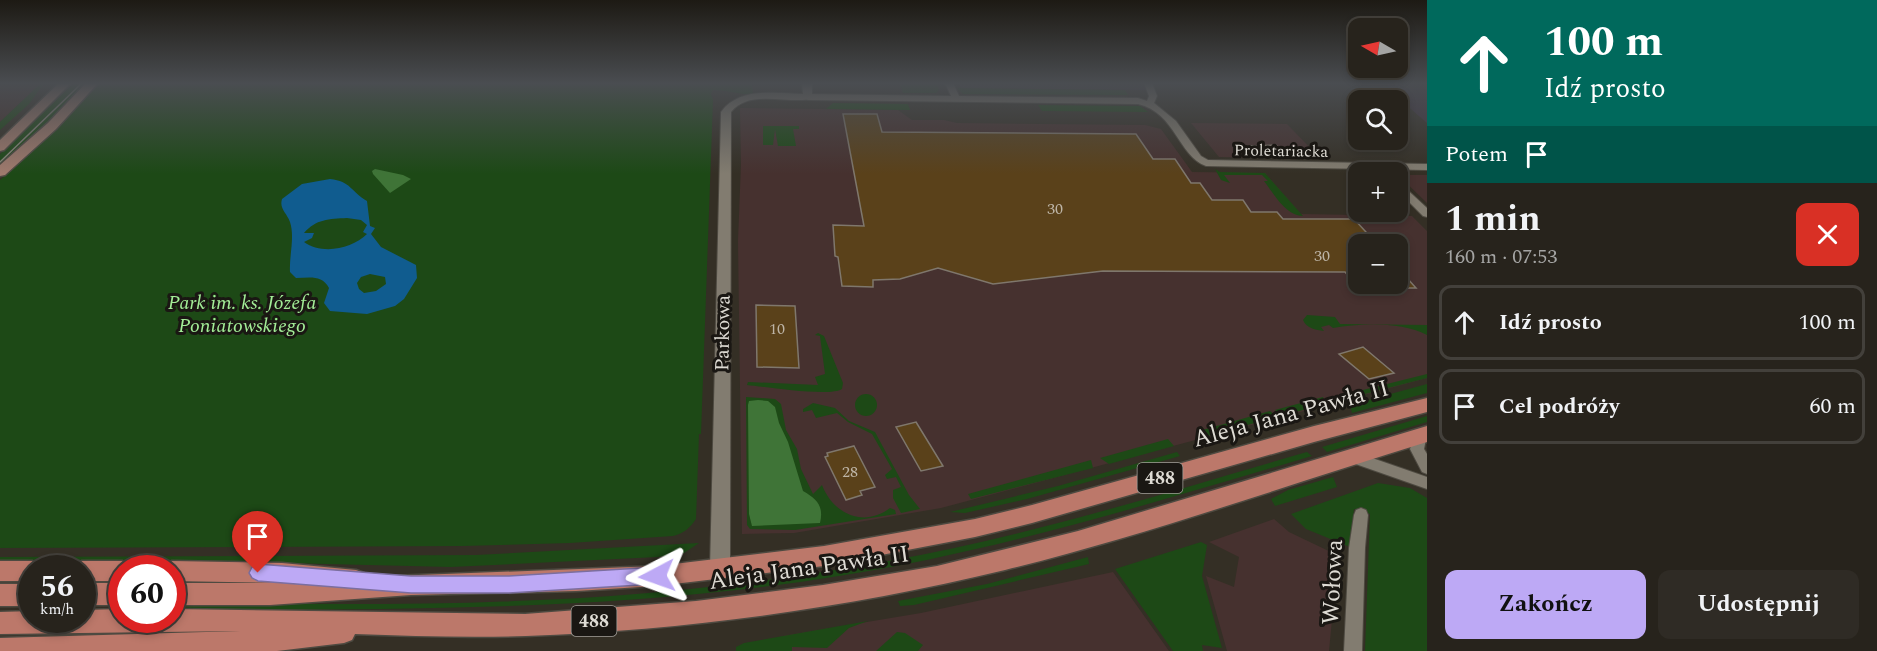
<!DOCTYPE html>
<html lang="pl">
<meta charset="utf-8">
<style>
body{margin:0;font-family:Spectral,serif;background:#2f2b25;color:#f1f3f6;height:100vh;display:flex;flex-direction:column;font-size:22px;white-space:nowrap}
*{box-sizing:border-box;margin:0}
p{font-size:20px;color:#a4a4a3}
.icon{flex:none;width:33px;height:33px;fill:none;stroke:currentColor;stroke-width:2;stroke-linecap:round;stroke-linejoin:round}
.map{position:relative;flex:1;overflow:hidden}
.drawer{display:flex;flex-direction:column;background:#27231c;width:450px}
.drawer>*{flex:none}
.guide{background:#00695c;color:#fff;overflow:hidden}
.needle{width:39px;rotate:279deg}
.tools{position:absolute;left:1348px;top:18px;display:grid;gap:12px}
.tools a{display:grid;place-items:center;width:60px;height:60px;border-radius:12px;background:#27231c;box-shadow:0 3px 9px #0003,0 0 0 2px #43403b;font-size:30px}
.speed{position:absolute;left:18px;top:555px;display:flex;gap:12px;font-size:30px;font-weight:700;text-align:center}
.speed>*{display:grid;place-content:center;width:78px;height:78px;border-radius:50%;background:#27231c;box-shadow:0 3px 9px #0003,0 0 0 2px #43403b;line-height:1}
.speed small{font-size:15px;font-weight:400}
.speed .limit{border:9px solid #d22;background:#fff;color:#111}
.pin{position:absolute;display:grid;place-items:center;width:51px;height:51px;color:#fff;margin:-62px -26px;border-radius:50% 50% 50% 0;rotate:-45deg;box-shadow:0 0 6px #0007}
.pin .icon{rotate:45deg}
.me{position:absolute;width:66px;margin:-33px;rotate:266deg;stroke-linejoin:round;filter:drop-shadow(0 0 4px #0008)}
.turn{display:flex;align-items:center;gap:21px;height:126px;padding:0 18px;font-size:27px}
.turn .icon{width:78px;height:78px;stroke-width:2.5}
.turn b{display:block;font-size:42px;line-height:51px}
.then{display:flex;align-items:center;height:57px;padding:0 18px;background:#0003;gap:12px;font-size:22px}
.round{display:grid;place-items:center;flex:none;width:63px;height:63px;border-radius:12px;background:#2f2b25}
.head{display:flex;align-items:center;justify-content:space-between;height:102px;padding:0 18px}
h1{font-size:36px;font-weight:700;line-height:45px}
.cta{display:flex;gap:12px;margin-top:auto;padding:12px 18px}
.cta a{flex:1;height:69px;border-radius:12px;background:#bda9f5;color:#111;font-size:24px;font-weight:700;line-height:69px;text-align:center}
.cta a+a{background:#2f2b25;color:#f1f3f6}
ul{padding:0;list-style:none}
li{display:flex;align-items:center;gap:18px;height:75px;margin:0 12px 9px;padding:0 6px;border:3px solid #43403b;border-radius:12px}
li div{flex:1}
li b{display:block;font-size:22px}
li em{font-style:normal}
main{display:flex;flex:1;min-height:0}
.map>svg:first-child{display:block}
</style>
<main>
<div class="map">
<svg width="1427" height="651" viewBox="0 0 1427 651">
<rect width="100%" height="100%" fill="#342f25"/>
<!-- commercial -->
<g fill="#46312f" fill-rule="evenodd">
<path d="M0 83H41L0 122Z"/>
<path d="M740 108 898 110 912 120H944L957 123 1145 125 1161 129 1192 172 1265 173 1301 214 1412 216 1427 231V378L941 508 794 533 742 534 738 241 741 164ZM1359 244H1398V284H1359Z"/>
<path d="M1191 123 1287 124 1321 159 1219 157Z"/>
<path d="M1398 175H1427V203Z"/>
<path d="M1274 519 1289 532 1335 554 1332 598 1334 599 1329 651H1227L1206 576 1234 587 1239 557 1209 542Z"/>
<path d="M1113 572 1169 651H784L783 636 921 613Z"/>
</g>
<!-- industrial -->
<g fill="#3f3240">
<path d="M959 83H1142L1147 90 961 88Z"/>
<path d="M1384 83H1427V123L1389 90H1391Z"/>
</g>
<!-- green -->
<g fill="#1d4916">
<path d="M41 83H44L29 104 0 130V122Z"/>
<path d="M74 83H85L44 126 0 165V154Z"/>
<path d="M100 83H752L753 94C739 95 728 90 713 90L711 94 713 100 701 434H699L696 519C690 528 683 534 673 536L570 543 462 546 0 548V180L61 125Z"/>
<path d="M900 83H937L939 90 936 93H903Z"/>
<path d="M957 88 1125 90 1128 95 963 94Z"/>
<path d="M833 103 908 104 910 110 826 109Z"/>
<path d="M1038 105 1140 106 1148 112 1042 111Z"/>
<path d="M763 126H799V129H793L796 146H778L775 129 773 145H763Z"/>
<path d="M1215 169 1220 172 1265 173 1303 216C1286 216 1274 194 1264 181H1268L1262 175H1224L1230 183 1221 180Z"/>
<path d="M1307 315 1335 317 1340 324 1427 325V335C1402 322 1362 323 1333 328L1329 325 1321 327 1324 331C1316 330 1306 328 1303 320Z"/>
<path d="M818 333 824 336 843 383 842 389C830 397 766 387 747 385L748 382 818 385 815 377 825 374 820 336 815 335Z"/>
<path d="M1427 374V378L1365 394 1366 396 1363 397 1361 396 1348 399 1355 392Z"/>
<path d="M1427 384V393L1352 413 1350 405Z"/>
<circle cx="866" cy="405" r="11"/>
<path d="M746 397 775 399 781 404 786 430 797 449 801 469 813 494 822 485C833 514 864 528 890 508L895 510 896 514 795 530 750 529 747 525Z"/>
<path d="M1323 397 1325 404 1281 416 1275 410Z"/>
<path d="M813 403 835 408 849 421 875 432 909 495 920 509 901 513 893 498V490L901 487 896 477 887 479 885 475 892 469 872 434 848 422 837 413 816 418 812 410 803 412V409Z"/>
<path d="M1270 411 1277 417 1204 437 1199 431Z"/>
<path d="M1427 416V422L1327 452 1322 447Z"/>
<path d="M1168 439 1174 446 1109 464 1100 458Z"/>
<path d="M1177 452 1180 456 1027 499 965 513 950 512 1058 486Z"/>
<path d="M1307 452 1312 456C1156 502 1001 550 839 576 618 612 396 609 173 610L172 604C286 603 400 606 514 601 639 597 764 583 888 561 1030 536 1168 492 1307 452Z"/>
<path d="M1091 460 1093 468 971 499 968 494Z"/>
<path d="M1333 477 1337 487 1275 506 1271 499 1288 490Z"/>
<path d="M1378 483 1410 488 1427 498V651H1365L1370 514 1354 509 1350 547 1306 529 1291 514Z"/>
<path d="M1201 542 1207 545 1202 576 1222 648 1202 645 1203 651H1173L1115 569Z"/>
<path d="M699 543 684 553 658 557 451 567 199 561H0V557L476 555Z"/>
<path d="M1088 557 1089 564 914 605 900 606 898 601 987 584Z"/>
<path d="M868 621 849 628 827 648 792 647V651H736V647L744 643Z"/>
<path d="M897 632 905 633 923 645 918 651H876Z"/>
</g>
<!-- forest -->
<g fill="#3f7437">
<path d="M375 169 403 175 411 179 390 193 373 174 372 171Z"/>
<path d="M758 400 768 401 775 407 779 423 788 442 803 491C817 499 824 506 820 523L752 526 749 514 748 405 749 401Z"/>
</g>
<!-- water -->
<path fill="#105c8f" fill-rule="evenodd" d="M330 179C351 181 351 192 367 201L370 226 375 228 371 234 381 247 416 265 417 278 404 299 395 306 367 314 330 311 324 303 329 288C322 274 308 278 296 278L290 272C289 256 295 237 290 222 287 213 279 209 282 199L302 184ZM347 218 361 220 367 225 363 232 367 234C352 249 322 255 304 242L312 238 314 233H304C316 219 329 219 347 218ZM370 274 385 277 386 284 376 291 364 293 359 289 357 283 361 277Z"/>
<!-- building -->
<g fill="#5a411a" stroke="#7f776c" stroke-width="1.5">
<path d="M843 114H877L882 132 1136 134 1153 159H1175L1191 183H1200L1212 200H1243L1251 212H1277L1283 219H1354L1377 244H1359V288L1345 272 1103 271 993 284 938 268 900 279 873 280V287L842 286 838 257 835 256 833 225 864 226Z"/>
<path d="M1276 145 1284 155 1247 154V146Z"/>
<path d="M1398 268 1416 288H1398Z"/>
<path d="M756 305 795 306 799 368 757 367Z"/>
<path d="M1363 347 1394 373 1369 379 1339 354Z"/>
<path d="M916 422 943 466 921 471 896 427Z"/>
<path d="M854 446 875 487 860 491 862 495 846 500 825 457 828 456 827 453Z"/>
</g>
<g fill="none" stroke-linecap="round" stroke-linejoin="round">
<!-- minor casing -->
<g stroke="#4e4a41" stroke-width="2">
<g id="minor">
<path d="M945 83H953L959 96 1138 98 1147 101 1149 96 1144 83H1152L1157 96 1154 103 1176 121 1201 156 1208 160 1427 164V170L1206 166C1178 156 1176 113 1138 104L808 100 804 97 808 94 951 96Z"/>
<path d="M1398 183 1401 184 1427 208V217L1423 216 1398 191Z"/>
<path d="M1421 430 1427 434 1424 449 1427 454V474L1422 472 1410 449 1416 432Z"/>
<path d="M1352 451 1427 477V489L1347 461 1345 457 1347 453Z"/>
<path d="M1361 508 1366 510 1368 515 1365 548 1362 651H1344L1349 548 1354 515 1356 510Z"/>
</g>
</g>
<!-- tertiary casing -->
<g stroke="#4e4a41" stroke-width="2">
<path id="tertiary" d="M802 83H812V99C787 104 749 89 731 112L730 568 727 574 720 577 713 574 710 568 721 112C739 87 775 93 803 94Z"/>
</g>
<!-- secondary casing -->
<g stroke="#4e4a41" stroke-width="3">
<g id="secondary">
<path d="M59 83H71L4 150 0 151V140Z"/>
<path d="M86 83H98L56 129 5 175 0 176V165L48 123Z"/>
</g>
</g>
<!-- primary casing -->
<g stroke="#4e4a41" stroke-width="3">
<g id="primary">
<path d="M1427 398V412L1314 442 1032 523 975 537 824 566 657 586 576 591 411 595 270 605H172V583H277L172 581V568H162L164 564 172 561 282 563 356 570 364 573 366 577 657 566 824 546 975 519 1032 505 1314 426Z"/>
<path d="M1427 426V442C1287 485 1148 535 1005 570 848 608 687 630 526 636 469 638 412 636 355 634L352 640 344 643 277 651H0V638L240 631 0 634V612L32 611V620H82V610L122 609V620H172V609L525 614 696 601 823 585 937 566 1078 531Z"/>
<path d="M0 561H32L40 564 42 568H32V581H0Z"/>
<path d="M82 561H122L130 564 132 568H122V581H82V568H72L74 564Z"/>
<rect x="82" y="583" width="40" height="22"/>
<rect x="0" y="584" width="32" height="22"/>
</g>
</g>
<!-- minor -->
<use href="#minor" fill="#827c70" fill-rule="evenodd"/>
<!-- tertiary -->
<use href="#tertiary" fill="#827c70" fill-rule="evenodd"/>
<!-- secondary -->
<use href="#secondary" fill="#9f7a6d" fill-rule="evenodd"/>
<!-- primary -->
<use href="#primary" fill="#bc786a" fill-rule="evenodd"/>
<!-- tram -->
<path stroke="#8a867d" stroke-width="1.5" d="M0 162 82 83"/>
</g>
<!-- sky -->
<linearGradient id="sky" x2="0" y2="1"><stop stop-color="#1d1a14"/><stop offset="0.48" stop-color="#4a4d51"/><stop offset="1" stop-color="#4a4d51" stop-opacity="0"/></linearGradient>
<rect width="1427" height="174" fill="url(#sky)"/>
<!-- route -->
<path fill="#bda9f5" stroke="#7b6e9f" stroke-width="1.5" d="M258 564 411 576H509L657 567 663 570 666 576 663 582 657 584 509 593H411L258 581 252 578 249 573 252 567Z"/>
<g text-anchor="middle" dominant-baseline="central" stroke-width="6" stroke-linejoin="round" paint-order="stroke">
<!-- far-street labels -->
<g font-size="16" fill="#dedbd4" stroke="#1a1713">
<text transform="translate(1281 151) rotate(1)">Proletariacka</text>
</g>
<!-- number labels -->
<g font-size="16" fill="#bdb4a6">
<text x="1055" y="209">30</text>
<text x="1322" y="256">30</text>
<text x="777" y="329">10</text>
<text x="850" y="472">28</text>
</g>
<!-- shield labels -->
<g fill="#1a1713" stroke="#a3a09a" stroke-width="1.5">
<rect x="1137.5" y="463" width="45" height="30" rx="4.5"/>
<rect x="571.5" y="606" width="45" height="30" rx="4.5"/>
</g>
<g font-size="18" font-weight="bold" fill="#dedbd4">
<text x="1160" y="478">488</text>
<text x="594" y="621">488</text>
</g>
<!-- park labels -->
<g font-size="20" font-style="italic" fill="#a3ee97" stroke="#1a1713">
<text x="242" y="303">Park im. ks. Józefa<tspan x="242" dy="23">Poniatowskiego</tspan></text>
</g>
<!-- street labels -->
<g font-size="20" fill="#dedbd4" stroke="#1a1713">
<text transform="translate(723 333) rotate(-89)">Parkowa</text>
</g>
<!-- near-street labels -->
<g font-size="24" fill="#dedbd4" stroke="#1a1713">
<text transform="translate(1291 414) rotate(-15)">Aleja Jana Pawła II</text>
<text transform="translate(809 568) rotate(-8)">Aleja Jana Pawła II</text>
<text transform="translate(1333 582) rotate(-87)">Wołowa</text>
</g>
</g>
</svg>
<div class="tools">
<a><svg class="needle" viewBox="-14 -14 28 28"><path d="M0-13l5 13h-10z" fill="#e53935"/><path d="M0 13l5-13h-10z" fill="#a4a4a3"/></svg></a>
<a><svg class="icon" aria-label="search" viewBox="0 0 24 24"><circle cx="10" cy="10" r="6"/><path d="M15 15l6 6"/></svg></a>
<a>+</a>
<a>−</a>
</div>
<div class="speed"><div>56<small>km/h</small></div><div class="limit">60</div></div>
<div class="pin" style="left:258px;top:573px;background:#d93025"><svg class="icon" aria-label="arrive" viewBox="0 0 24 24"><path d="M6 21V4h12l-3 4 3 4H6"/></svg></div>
<svg class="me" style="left:657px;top:576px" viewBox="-20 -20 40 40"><path d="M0-17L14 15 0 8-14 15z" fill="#bda9f5" stroke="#fff" stroke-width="4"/></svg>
</div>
<section class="drawer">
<div class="guide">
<div class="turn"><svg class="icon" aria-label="ahead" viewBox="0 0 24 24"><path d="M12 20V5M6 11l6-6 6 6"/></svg><div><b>100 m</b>Idź prosto</div></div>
<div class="then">Potem<svg class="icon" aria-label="arrive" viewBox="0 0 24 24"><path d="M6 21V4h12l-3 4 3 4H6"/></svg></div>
</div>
<div class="head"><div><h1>1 min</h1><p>160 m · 07:53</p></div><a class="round" style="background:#d93025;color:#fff"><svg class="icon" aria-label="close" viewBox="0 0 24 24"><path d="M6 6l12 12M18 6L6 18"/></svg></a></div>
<ul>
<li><svg class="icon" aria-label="ahead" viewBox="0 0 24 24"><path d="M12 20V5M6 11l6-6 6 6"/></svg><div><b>Idź prosto</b></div><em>100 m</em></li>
<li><svg class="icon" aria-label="arrive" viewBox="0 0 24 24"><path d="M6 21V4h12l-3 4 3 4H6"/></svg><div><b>Cel podróży</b></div><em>60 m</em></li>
</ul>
<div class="cta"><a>Zakończ</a><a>Udostępnij</a></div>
</section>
</main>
